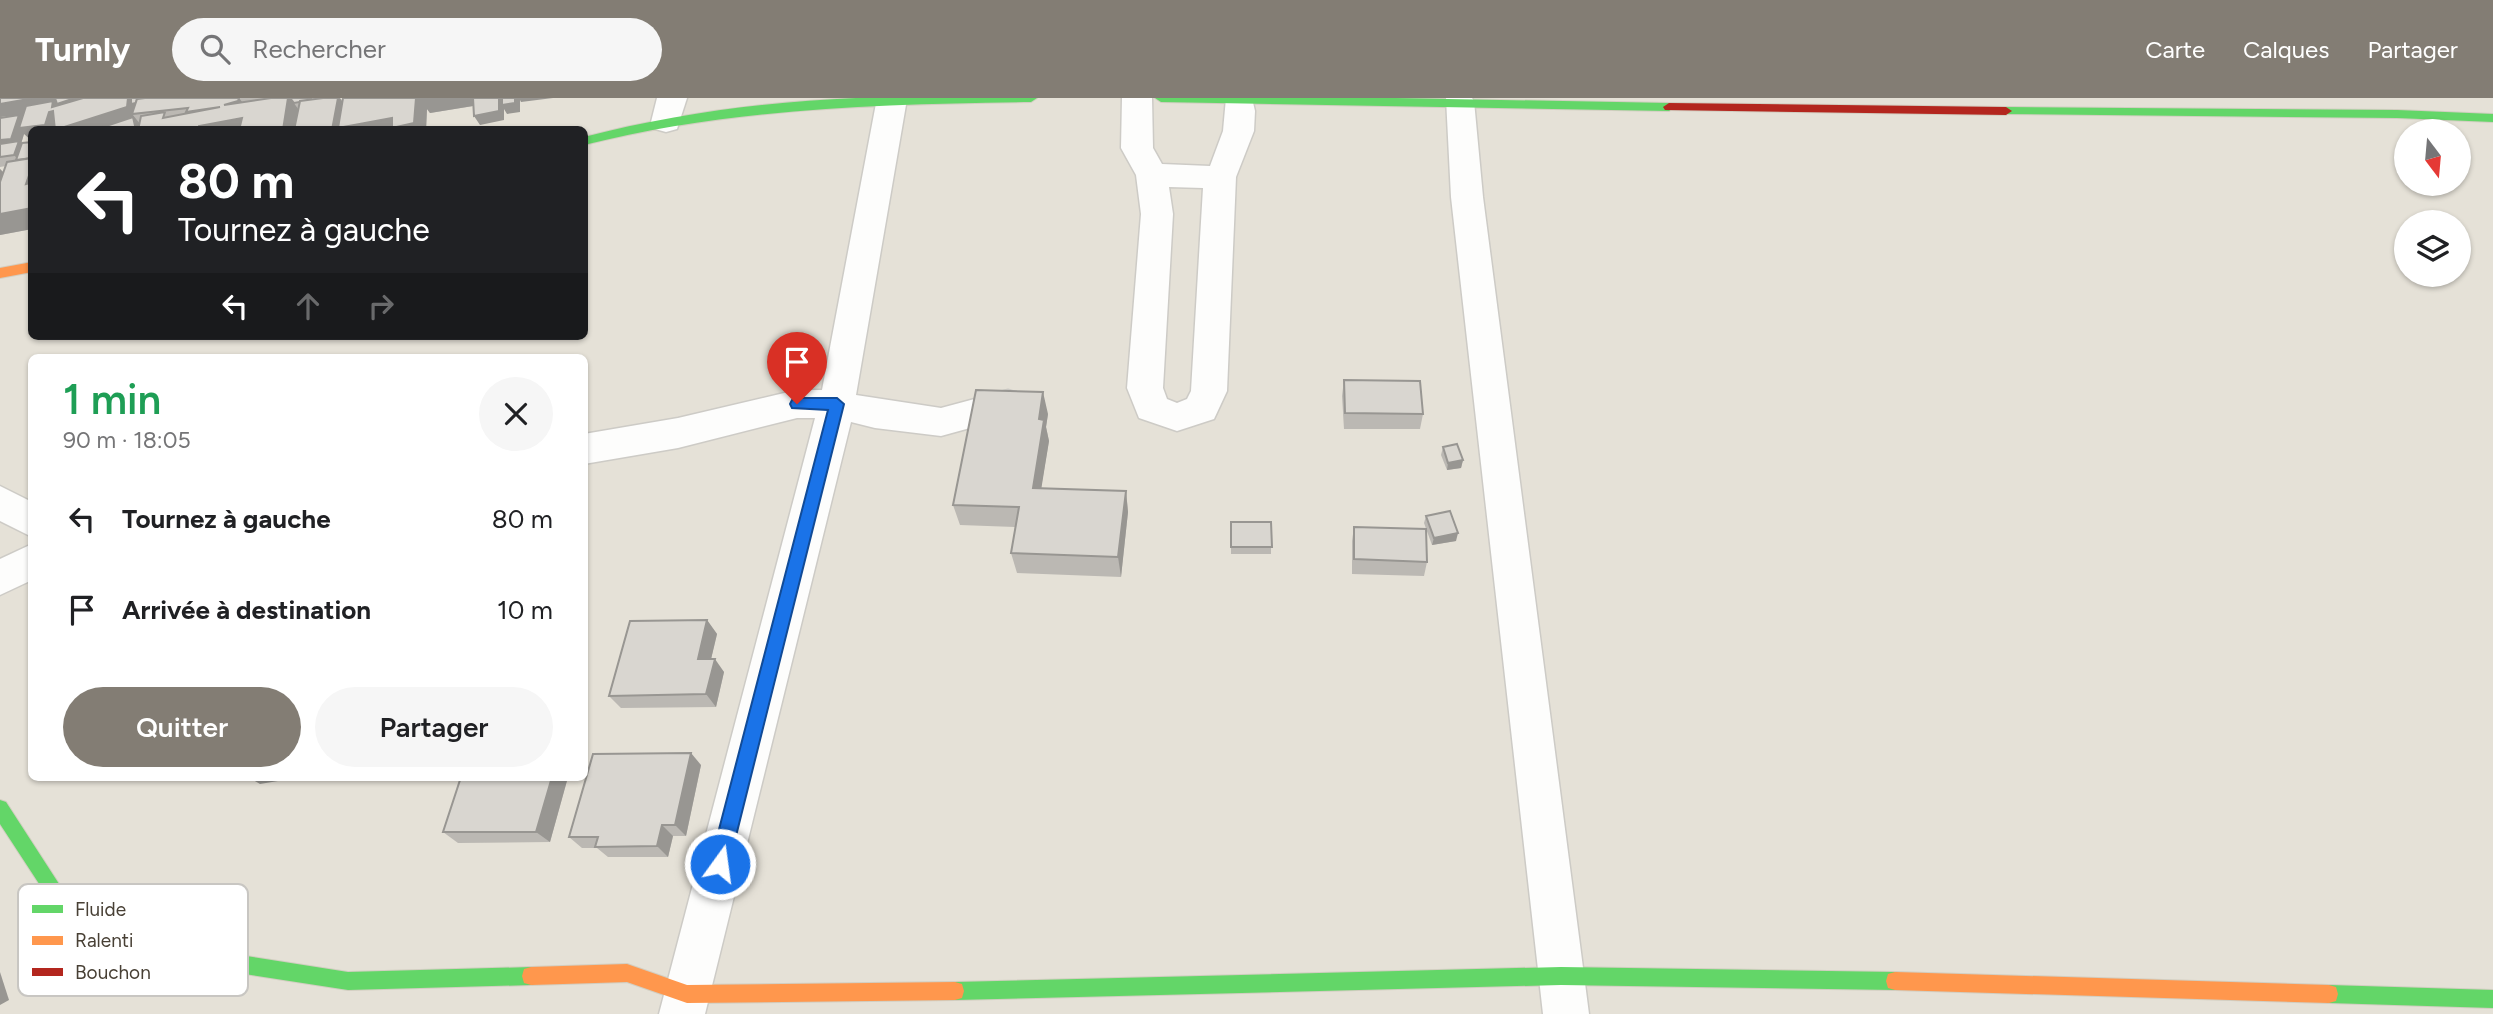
<!DOCTYPE html>
<html lang="fr">
<meta charset="utf-8">
<style>
body{margin:0;font-family:Figtree,sans-serif;background:#f6f6f6;color:#202124;height:100vh;display:flex;flex-direction:column;font-size:26px;white-space:nowrap}
*{box-sizing:border-box;margin:0}
p{font-size:23px;color:#757577}
.icon{flex:none;width:38px;height:38px;fill:none;stroke:currentColor;stroke-width:2;stroke-linecap:round;stroke-linejoin:round}
.map{position:relative;flex:1;overflow:hidden}
.panel{position:absolute;left:28px;top:256px;width:560px;height:427px;display:flex;flex-direction:column;background:#fff;border-radius:10px;box-shadow:0 2px 5px #0004}
.panel>*{flex:none}
.banner{position:absolute;left:28px;top:28px;width:560px;height:214px;border-radius:10px;box-shadow:0 2px 5px #0004;background:#202124;color:#fff;overflow:hidden}
.needle{width:46px;rotate:164deg}
.controls{position:absolute;left:2394px;top:21px;display:grid;gap:14px}
.controls a{display:grid;place-items:center;width:77px;height:77px;border-radius:50%;background:#fff;box-shadow:0 2px 5px #0004;font-size:35px}
.pin{position:absolute;display:grid;place-items:center;width:60px;height:60px;color:#fff;margin:-72px -30px;border-radius:50% 50% 50% 0;rotate:-45deg;box-shadow:0 0 7px #0007}
.pin .icon{rotate:45deg}
.me{position:absolute;width:77px;margin:-38px;rotate:14deg;stroke-linejoin:round;filter:drop-shadow(0 0 5px #0008)}
.turn{display:flex;align-items:center;gap:24px;height:147px;padding:0 35px;font-size:32px}
.turn .icon{width:91px;height:91px;stroke-width:2.5}
.turn b{display:block;font-size:49px;line-height:60px}
.lanes{display:flex;align-items:center;height:66px;padding:0 35px;background:#0003;justify-content:center;gap:35px;direction:ltr}
.lanes .off{opacity:.35}
.round{display:grid;place-items:center;flex:none;width:74px;height:74px;border-radius:37px;background:#f6f6f6}
.headline{display:flex;align-items:center;justify-content:space-between;height:119px;padding:0 35px}
h1{font-size:42px;font-weight:600;line-height:52px;color:#1e9e55}
.cta{display:flex;gap:14px;margin-top:auto;padding:14px 35px}
.cta a{flex:1;height:80px;border-radius:42px;background:#837d74;color:#fff;font-size:28px;font-weight:600;line-height:80px;text-align:center}
.cta a+a{background:#f6f6f6;color:#202124}
ul{padding:0;list-style:none}
li{display:flex;align-items:center;gap:21px;height:91px;padding:0 35px}
li div{flex:1}
li b{display:block;font-size:26px}
li em{font-style:normal}
header{display:flex;align-items:center;gap:42px;box-sizing:border-box;height:98px;padding:0 35px;background:#837d74;color:#fff}
header strong{font-size:33px}
nav{display:flex;gap:38px;margin-inline-start:auto;font-size:24px}
.search{width:490px;height:63px;background:#f6f6f6;display:flex;align-items:center;gap:18px;box-sizing:border-box;padding:0 24px;border-radius:38px;color:#757577;font-size:26px}
.map>svg:first-child{display:block}
</style>
<header>
<strong>Turnly</strong>
<div class="search"><svg class="icon" aria-label="search" viewBox="0 0 24 24"><circle cx="10" cy="10" r="6"/><path d="M15 15l6 6"/></svg>Rechercher</div>
<nav><a>Carte</a><a>Calques</a><a>Partager</a></nav>
</header>
<div class="map">
<svg width="2493" height="916" viewBox="0 0 2493 916">
<rect width="100%" height="100%" fill="#f0efea"/>
<!-- residential -->
<path fill="#e5e1d7" fill-rule="evenodd" d="M0 0H2493V916H0ZM32 32H584V238H32ZM2406 33H2459V86H2406ZM2406 124H2459V177H2406ZM32 259H584V679H32Z"/>
<g fill="none" stroke-linecap="round" stroke-linejoin="round">
<!-- street casing -->
<g stroke="#cdcbc6" stroke-width="3">
<g id="street">
<path d="M657 0H687L677 31 666 34 655 31 651 24Z"/>
<path d="M877 0 907 1 856 297 941 310 1008 292 1021 296 1026 306 1021 316 941 338 875 330 851 324 705 916H659L815 320H797L678 350 584 366V336L678 320 797 292H822Z"/>
<path d="M1122 0H1152L1153 50 1162 66 1210 68 1223 33 1226 0H1252L1255 13 1254 33 1236 79 1227 293 1214 321 1177 333 1139 320 1127 290 1141 116 1136 77 1121 50ZM1169 89 1203 90 1191 293 1187 301 1177 305 1167 301 1163 290 1173 116Z"/>
<path d="M1446 0H1472L1474 3 1483 99 1589 916H1543L1451 99Z"/>
<path d="M0 388 32 404V439L0 423Z"/>
<path d="M32 446V482L0 497V461Z"/>
</g>
</g>
<!-- fast casing -->
<g stroke="#d2cec1" stroke-width="2">
<g id="fast">
<path d="M856 0H1037L1031 4C881 6 731 10 584 47V39C674 16 764 4 856 0Z"/>
<path d="M1155 0H1396L1669 5 1675 9 1669 13 1161 4Z"/>
<path d="M2006 9 2397 12 2493 16V24L2397 20 2002 16 2000 13Z"/>
<path d="M0 702 6 704 61 789 138 841 348 874 531 869 538 871 540 878 538 885 531 887 348 892 135 859 49 801 0 726Z"/>
<path d="M1561 869 1895 874 1902 876 1904 883 1902 890 1895 892 1561 887 955 902 948 900 946 893 948 886 955 884Z"/>
<path d="M2329 887 2493 892V910L2329 905 2322 903 2320 896 2322 889Z"/>
</g>
</g>
<!-- slow casing -->
<g stroke="#d2cec1" stroke-width="2">
<g id="slow">
<path d="M32 164V174L0 180V170Z"/>
<path d="M627 866 687 887 955 884 962 886 964 893 962 900 955 902 687 905 627 884 531 887 524 885 522 878 524 871 531 869Z"/>
<path d="M1895 874 2329 887 2336 889 2338 896 2336 903 2329 905 1895 892 1888 890 1886 883 1888 876Z"/>
</g>
</g>
<!-- jam casing -->
<g stroke="#d2cec1" stroke-width="2">
<path id="jam" d="M1669 5 2006 9 2012 13 2006 17 1665 12 1663 9Z"/>
</g>
<!-- street -->
<use href="#street" fill="#fdfdfc" fill-rule="evenodd"/>
<!-- fast -->
<use href="#fast" fill="#63d668" fill-rule="evenodd"/>
<!-- slow -->
<use href="#slow" fill="#ff974d" fill-rule="evenodd"/>
<!-- jam -->
<use href="#jam" fill="#b3261e" fill-rule="evenodd"/>
</g>
<!-- wall -->
<g fill="#bbb8b3">
<path d="M0 0H340L342 4 473 0V8L430 15 427 11 426 32H32L24 36 21 46 32 44V131L0 137V71L3 74 6 68 0 69V20L8 18 0 19Z"/>
<path d="M1344 282 1423 316 1420 331H1344L1342 298Z"/>
<path d="M1048 316 1046 329 1049 343 1041 390 1126 393 1128 414 1121 479 1017 475 1011 455 1015 429 960 427 953 407Z"/>
<path d="M1443 349 1463 362 1461 370 1447 372 1441 357Z"/>
<path d="M1426 418 1456 443 1432 447 1424 425Z"/>
<rect x="1231" y="424" width="40" height="32"/>
<path d="M1354 429 1427 464 1424 478 1352 476V443Z"/>
<path d="M707 522 717 536 711 561 724 574 716 609 621 610 609 598Z"/>
<path d="M701 667 686 738H673L668 759H608L597 750H582L569 739Z"/>
<path d="M461 679H568L550 744 458 745 443 734Z"/>
</g>
<!-- shaded-wall -->
<g fill="#989692">
<path d="M0 0H58L56 6 69 20 128 0H148L132 16 141 27 142 32H32V43L24 36 21 46 28 52 22 66 14 57 0 53V42L13 24 8 18 0 19Z"/>
<path d="M75 0H122L73 23 57 6Z"/>
<path d="M239 0 258 24 251 32H199V30L186 14 224 7Z"/>
<path d="M271 0H292L291 1 306 22 305 32H283Z"/>
<path d="M338 0H340L350 15 416 0H473V8L430 15 427 11 426 32H332Z"/>
<path d="M499 0H553L521 4 520 2V14L507 16 504 11V22L480 27 474 18Z"/>
<path d="M32 68V91L26 86Z"/>
<path d="M0 71 8 79 0 104Z"/>
<path d="M32 110V131L0 137V116Z"/>
<path d="M1043 294 1048 316 1046 329 1049 343 1038 411 1033 390 1039 321Z"/>
<path d="M1463 362 1461 370 1447 372 1448 365Z"/>
<path d="M1126 393 1128 414 1121 479 1118 459Z"/>
<path d="M1458 435 1456 443 1432 447 1434 440Z"/>
<path d="M707 522 717 536 708 574 698 561Z"/>
<path d="M715 561 724 574 716 609 706 596Z"/>
<path d="M691 655 701 667 686 738 675 727Z"/>
<path d="M248 679H302L260 686Z"/>
<path d="M552 679H568L550 744 536 734Z"/>
<path d="M662 727 673 738 668 759 657 748Z"/>
<path d="M0 874 9 902 0 907Z"/>
</g>
<!-- building -->
<g fill="#d9d6d0" stroke="#989692" stroke-width="2">
<path d="M0 0H34L0 6Z"/>
<path d="M55 0H75L57 6Z"/>
<path d="M83 0H128L127 9 55 32 53 13 49 14 45 27 19 30 26 8 53 3 52 9Z"/>
<path d="M131 0H145L137 1 136 5 131 6Z"/>
<path d="M145 0H239L238 3 224 7 271 0H288L283 32H239L242 20 199 28V32H138L141 18 165 14 163 20 220 9 186 14 188 10 132 16 137 1Z"/>
<path d="M290 0H311V2L294 5Z"/>
<path d="M323 0H338L332 32H294L300 3Z"/>
<path d="M343 0H416L414 25 392 30V20L338 30Z"/>
<path d="M473 0H499V13L474 18Z"/>
<path d="M502 0H515V5L502 7Z"/>
<path d="M19 17 11 41 0 42V20Z"/>
<path d="M133 19 136 32H94Z"/>
<path d="M19 43 14 57 0 59V46Z"/>
<path d="M32 44V60L16 62 22 45Z"/>
<path d="M32 60V69L26 86 30 85 32 79V110L0 116V84L7 64Z"/>
<path d="M1344 282 1420 283 1423 316 1345 315Z"/>
<path d="M976 292 1043 294 1039 321 1044 322 1033 390 1126 393 1118 459 1011 455 1019 409 953 407Z"/>
<path d="M1457 346 1463 362 1448 365 1443 349Z"/>
<path d="M1450 413 1458 435 1434 440 1426 418Z"/>
<path d="M1231 424H1271L1272 449H1231Z"/>
<path d="M1354 429 1426 431 1427 464 1354 461Z"/>
<path d="M707 522 698 561H715L706 596 609 598 630 523Z"/>
<path d="M691 655 675 727H662L657 748 595 749 598 739H569L593 656Z"/>
<path d="M461 679H552L536 734H443Z"/>
</g>
<!-- route -->
<path fill="#1a73e8" stroke="#114b97" stroke-width="2" d="M797 300H837L844 306 729 766 726 773 720 775 713 773 710 766 828 312 792 310 790 306 792 302Z"/>
<!-- legend -->
<rect x="18" y="786" width="230" height="112" rx="10" fill="#fff" stroke="#c8c6c2" stroke-width="2"/>
<rect x="32" y="807" width="31" height="8" fill="#63d668"/>
<rect x="32" y="838" width="31" height="9" fill="#ff974d"/>
<rect x="32" y="870" width="31" height="8" fill="#b3261e"/>
<g font-size="19" fill="#484035">
<text x="75" y="818">Fluide</text>
<text x="75" y="849">Ralenti</text>
<text x="75" y="881">Bouchon</text>
</g>
</svg>
<div class="controls">
<a><svg class="needle" viewBox="-14 -14 28 28"><path d="M0-13l5 13h-10z" fill="#e53935"/><path d="M0 13l5-13h-10z" fill="#757577"/></svg></a>
<a><svg class="icon" aria-label="layers" viewBox="0 0 24 24"><path d="M12 4l9 5-9 5-9-5zM3 14l9 5 9-5"/></svg></a>
</div>
<div class="pin" style="left:797px;top:306px;background:#d93025"><svg class="icon" aria-label="arrive" viewBox="0 0 24 24"><path d="M6 21V4h12l-3 4 3 4H6"/></svg></div>
<svg class="me" style="left:720px;top:766px" viewBox="-20 -20 40 40"><circle r="17" fill="#1a73e8" stroke="#fff" stroke-width="3"/><path d="M0-11L8 9 0 5-8 9z" fill="#fff"/></svg>
<div class="banner">
<div class="turn"><svg class="icon" aria-label="left" viewBox="0 0 24 24"><path d="M17 20v-9H6M10 6l-5 5 5 5"/></svg><div><b>80 m</b>Tournez à gauche</div></div>
<div class="lanes"><svg class="icon" aria-label="left" viewBox="0 0 24 24"><path d="M17 20v-9H6M10 6l-5 5 5 5"/></svg><svg class="icon off" aria-label="ahead" viewBox="0 0 24 24"><path d="M12 20V5M6 11l6-6 6 6"/></svg><svg class="icon off" aria-label="right" viewBox="0 0 24 24"><path d="M7 20v-9h11M14 6l5 5-5 5"/></svg></div>
</div>
<section class="panel">
<div class="headline"><div><h1>1 min</h1><p>90 m · 18:05</p></div><a class="round"><svg class="icon" aria-label="close" viewBox="0 0 24 24"><path d="M6 6l12 12M18 6L6 18"/></svg></a></div>
<ul>
<li><svg class="icon" aria-label="left" viewBox="0 0 24 24"><path d="M17 20v-9H6M10 6l-5 5 5 5"/></svg><div><b>Tournez à gauche</b></div><em>80 m</em></li>
<li><svg class="icon" aria-label="arrive" viewBox="0 0 24 24"><path d="M6 21V4h12l-3 4 3 4H6"/></svg><div><b>Arrivée à destination</b></div><em>10 m</em></li>
</ul>
<div class="cta"><a>Quitter</a><a>Partager</a></div>
</section>
</div>
